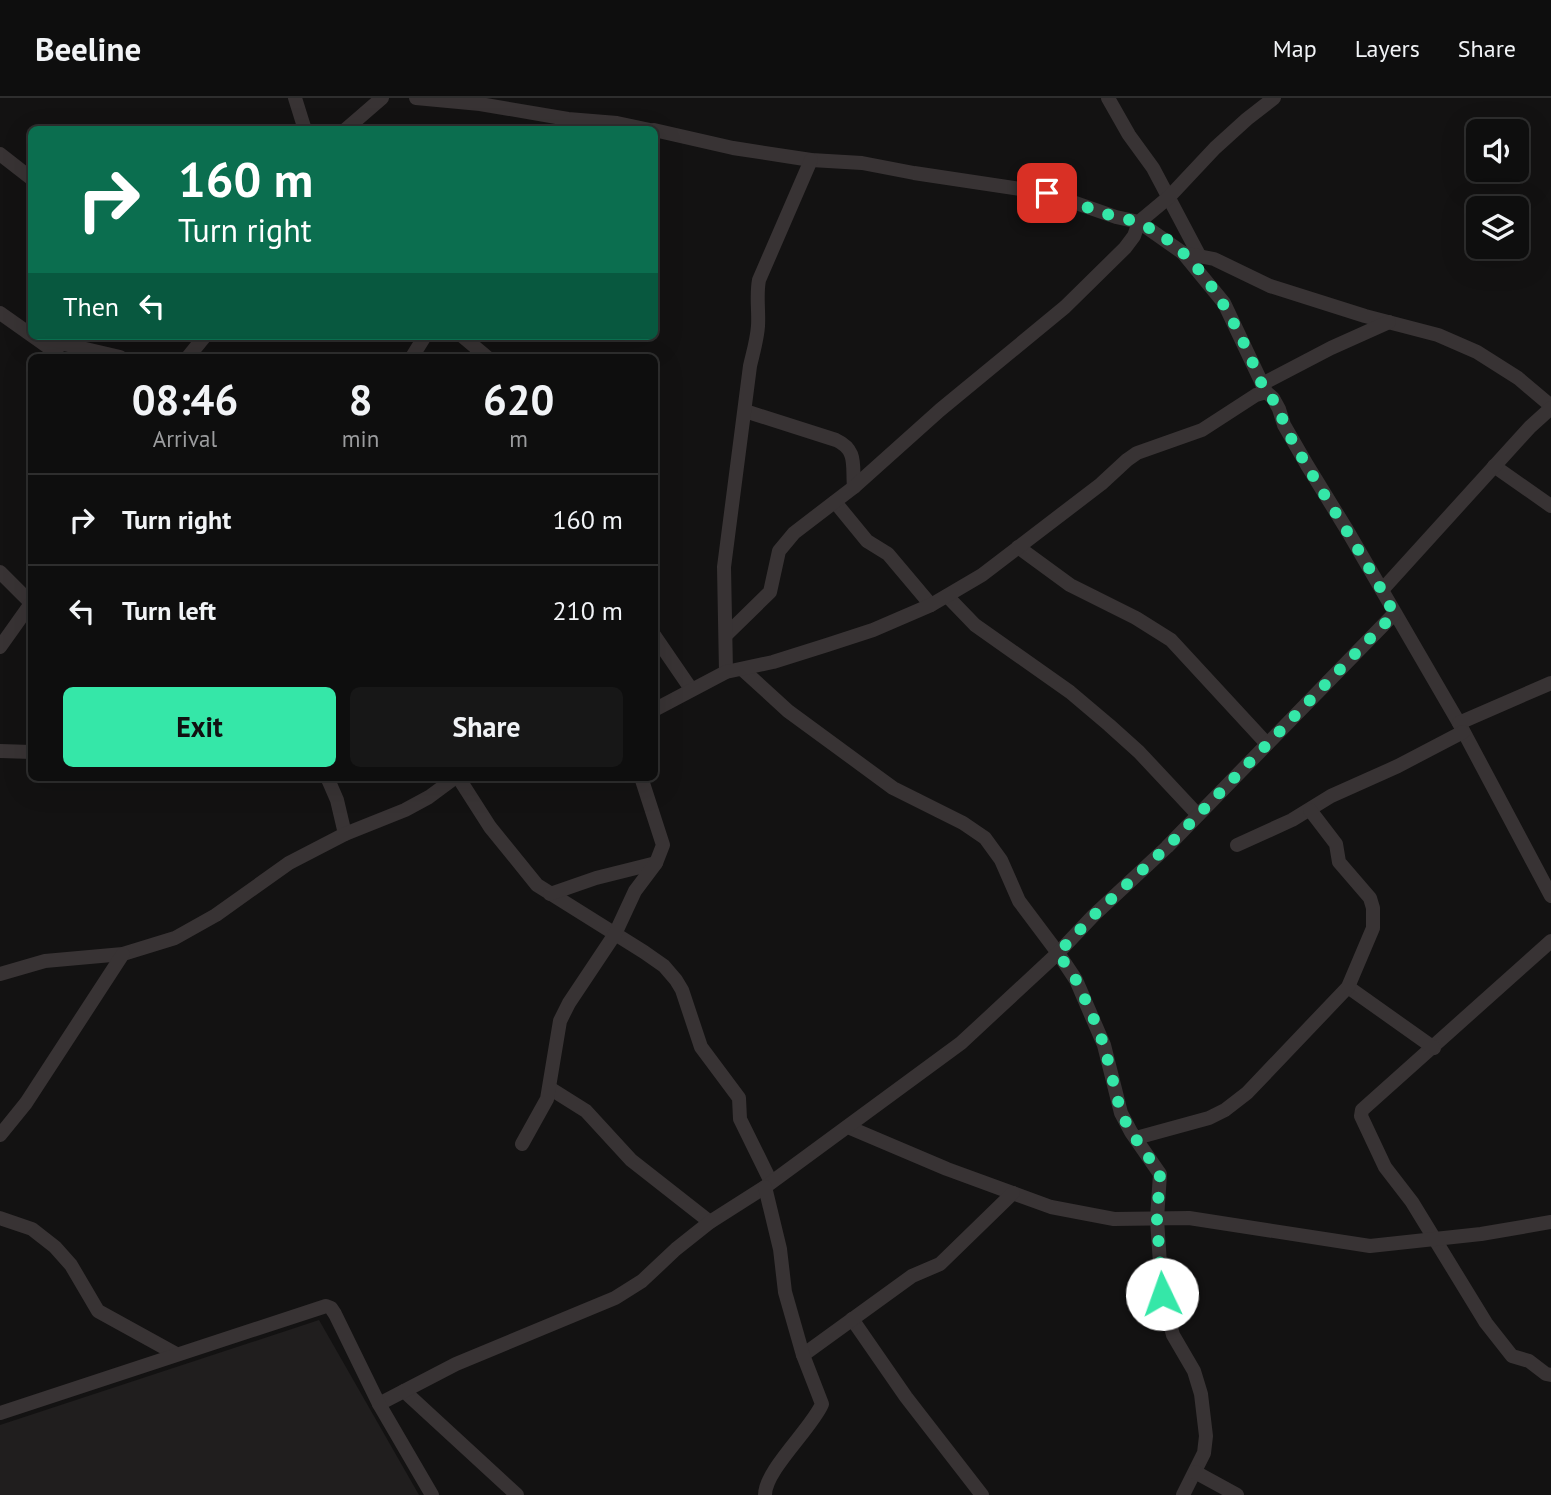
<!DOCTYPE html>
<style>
body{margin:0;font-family:"PT Sans",sans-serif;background:#171717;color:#f1f3f6;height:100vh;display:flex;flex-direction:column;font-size:26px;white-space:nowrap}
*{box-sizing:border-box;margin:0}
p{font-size:23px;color:#9b9c9e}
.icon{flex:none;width:38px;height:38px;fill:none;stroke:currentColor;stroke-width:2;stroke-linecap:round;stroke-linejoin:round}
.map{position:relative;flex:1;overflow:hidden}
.details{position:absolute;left:28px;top:256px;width:630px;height:427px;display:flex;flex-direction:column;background:#0e0e0e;border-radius:10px;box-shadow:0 7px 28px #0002,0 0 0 2px #2e2e2e}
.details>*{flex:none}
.top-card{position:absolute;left:28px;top:28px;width:630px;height:214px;border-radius:10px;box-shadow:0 7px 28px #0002,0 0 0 2px #2e2e2e;background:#0b6e4f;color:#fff;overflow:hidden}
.tools{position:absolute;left:1466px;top:21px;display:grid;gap:14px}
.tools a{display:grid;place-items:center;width:63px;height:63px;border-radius:10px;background:#0e0e0e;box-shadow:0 7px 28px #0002,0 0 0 2px #2e2e2e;font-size:35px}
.pin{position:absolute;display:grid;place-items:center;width:60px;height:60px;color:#fff;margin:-30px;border-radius:14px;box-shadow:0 4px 10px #0006}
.me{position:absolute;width:77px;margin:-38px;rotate:357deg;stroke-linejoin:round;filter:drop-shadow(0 0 5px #0008)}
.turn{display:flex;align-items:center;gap:24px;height:147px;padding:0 35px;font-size:32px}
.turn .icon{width:91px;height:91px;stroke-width:2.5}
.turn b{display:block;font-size:49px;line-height:60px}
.then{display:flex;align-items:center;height:66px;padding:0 35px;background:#0003;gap:14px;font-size:26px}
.eta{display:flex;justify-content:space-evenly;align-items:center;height:119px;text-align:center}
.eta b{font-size:42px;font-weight:600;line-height:49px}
.button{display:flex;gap:14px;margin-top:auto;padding:14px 35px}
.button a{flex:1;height:80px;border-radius:10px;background:#35e7a8;color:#111;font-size:28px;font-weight:600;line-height:80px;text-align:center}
.button a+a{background:#171717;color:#f1f3f6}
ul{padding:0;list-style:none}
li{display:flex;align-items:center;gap:21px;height:91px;padding:0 35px;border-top:2px solid #2e2e2e}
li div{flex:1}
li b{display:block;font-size:26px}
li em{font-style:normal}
header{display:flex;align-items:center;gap:42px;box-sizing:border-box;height:98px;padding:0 35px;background:#0e0e0e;border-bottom:2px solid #2e2e2e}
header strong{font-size:33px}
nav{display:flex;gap:38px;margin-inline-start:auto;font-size:24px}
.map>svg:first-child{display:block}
</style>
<header>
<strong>Beeline</strong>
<nav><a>Map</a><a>Layers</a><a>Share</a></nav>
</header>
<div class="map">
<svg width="1551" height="1397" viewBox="0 0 1551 1397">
<rect width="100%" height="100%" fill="#131212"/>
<!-- built -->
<path fill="#201e1e" d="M319 1222 419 1397H0V1327Z"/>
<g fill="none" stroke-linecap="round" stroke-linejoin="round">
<!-- minor -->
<g stroke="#383334" stroke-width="14">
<path d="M295 0 305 32"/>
<path d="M416 0 480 6 568 21 617 25 650 32"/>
<path d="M1108 0 1129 37 1153 70 1199 157"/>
<path d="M345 32 382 0"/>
<path d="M654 32 733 50 811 62 862 65 914 75 1047 95 1116 119 1139 124 1183 155 1224 205 1266 294 1273 300 1279 311 1284 327 1307 367 1347 432 1459 625 1551 798"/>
<path d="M0 56 32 81"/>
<path d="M1183 155 1214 161 1270 188 1365 218 1438 237 1477 254 1518 280 1551 308"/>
<path d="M0 215 51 251 64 246 120 259"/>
<path d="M462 238 487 259"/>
<path d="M188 259 205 238"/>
<path d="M412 259 425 238"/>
<path d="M1262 286 1331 250 1389 224"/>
<path d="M745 313 836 342C858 352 852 368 854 389"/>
<path d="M1494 368 1551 408"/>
<path d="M835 404 867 443 888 456 931 507"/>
<path d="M1018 449 1070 487 1136 520 1171 542 1267 646"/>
<path d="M0 474 31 505"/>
<path d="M1382 492 1530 329 1551 310"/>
<path d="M947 498 975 527 1070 594 1109 627 1139 654 1198 717"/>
<path d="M654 537 691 591"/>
<path d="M726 537 770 494 779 453 794 435 854 389 940 312 1065 209 1125 150 1134 138 1139 124 1169 99 1215 50 1247 21 1274 0"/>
<path d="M0 549 32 504"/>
<path d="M742 571 788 613 893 690 963 725 985 740 1001 762 1019 803 1058 855 1076 882 1104 947 1121 1015 1131 1034 1160 1076 1157 1121 1162 1196 1173 1237 1194 1273 1201 1296 1206 1338 1204 1355 1183 1397"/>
<path d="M726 574 724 469 750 268C753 255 757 242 758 228 759 212 756 198 759 182L811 62"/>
<path d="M654 612 726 574 773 564 827 547 873 532 931 507 982 477 1101 386 1127 362 1137 355 1202 332 1256 297 1266 294"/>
<path d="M1459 625 1551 585"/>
<path d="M0 653 32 654"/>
<path d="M327 679 337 702 345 736"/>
<path d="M458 679 490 729 537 787 644 854 664 868 676 882 682 892 701 949 739 1000 740 1021 771 1084"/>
<path d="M1237 747 1292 722 1331 698 1398 668 1463 634"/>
<path d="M550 796 596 780 656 765"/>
<path d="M1551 843 1362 1012 1361 1018 1385 1069 1412 1104 1486 1225 1512 1258 1529 1263 1546 1276 1551 1277"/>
<path d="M0 876 45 863 123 856 175 840 216 817 289 765 345 736 405 712 429 699 456 679"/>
<path d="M1348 889 1434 950"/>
<path d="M551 991 586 1013 631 1062 710 1124"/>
<path d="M848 1029 947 1071 1051 1109 1114 1121 1189 1120 1370 1148 1481 1136 1551 1124"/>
<path d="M0 1037 26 1005 123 856"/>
<path d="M1136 1040 1209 1020 1225 1012 1247 995 1348 889 1373 830V810L1370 800 1339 764 1336 746 1310 712"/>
<path d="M522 1046 547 1001 560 923 569 905 615 836 635 793 656 765 663 747 641 679"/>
<path d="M0 1120 32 1131 55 1149 71 1167 98 1213 176 1256"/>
<path d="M852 1221 906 1299 982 1397"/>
<path d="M803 1257 912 1178 940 1166 1013 1095"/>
<path d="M404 1293 517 1397"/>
<path d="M379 1306 456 1266 615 1200 642 1183 676 1151 710 1124 765 1089 961 945 1058 855 1093 818 1167 749 1394 516"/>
<path d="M0 1315 326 1208 331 1210 335 1216 379 1306 432 1397"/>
<path d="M1195 1374 1237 1397"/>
<path d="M765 1397C765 1372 812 1330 822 1306L803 1257 785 1194 780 1151 765 1089"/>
</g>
</g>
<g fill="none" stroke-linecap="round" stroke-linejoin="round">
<!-- route -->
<path stroke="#35e7a8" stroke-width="12" stroke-dasharray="0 21.6" d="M1047 95C1069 103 1091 111 1113 118 1122 121 1131 121 1139 125 1205 154 1240 232 1265 294 1277 303 1279 313 1284 325 1290 340 1299 354 1307 368 1336 417 1368 464 1394 516L1167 749 1093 818 1058 855 1076 882 1091 914 1104 947 1121 1015 1131 1034 1160 1076 1157 1121 1162 1196"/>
</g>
</svg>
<div class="tools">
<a><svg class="icon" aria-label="sound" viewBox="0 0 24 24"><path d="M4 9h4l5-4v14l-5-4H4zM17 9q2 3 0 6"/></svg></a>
<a><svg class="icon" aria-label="layers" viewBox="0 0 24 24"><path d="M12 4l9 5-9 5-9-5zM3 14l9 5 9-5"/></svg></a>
</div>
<div class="pin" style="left:1047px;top:95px;background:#d93025"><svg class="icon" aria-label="arrive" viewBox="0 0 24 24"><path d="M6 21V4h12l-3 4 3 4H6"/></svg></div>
<svg class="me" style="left:1162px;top:1196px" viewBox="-20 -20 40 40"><circle r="19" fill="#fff"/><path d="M0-13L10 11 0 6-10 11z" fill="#35e7a8"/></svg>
<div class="top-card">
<div class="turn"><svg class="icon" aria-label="right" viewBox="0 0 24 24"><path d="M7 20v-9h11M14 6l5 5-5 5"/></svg><div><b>160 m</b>Turn right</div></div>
<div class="then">Then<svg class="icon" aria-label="left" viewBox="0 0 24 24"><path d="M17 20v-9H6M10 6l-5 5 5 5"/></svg></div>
</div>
<section class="details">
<div class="eta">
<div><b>08:46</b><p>Arrival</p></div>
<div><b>8</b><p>min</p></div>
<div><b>620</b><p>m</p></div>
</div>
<ul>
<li><svg class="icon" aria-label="right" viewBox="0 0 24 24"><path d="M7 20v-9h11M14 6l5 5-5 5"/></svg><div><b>Turn right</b></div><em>160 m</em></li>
<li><svg class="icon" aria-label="left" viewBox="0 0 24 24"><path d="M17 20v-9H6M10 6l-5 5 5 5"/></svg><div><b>Turn left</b></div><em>210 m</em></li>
</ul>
<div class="button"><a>Exit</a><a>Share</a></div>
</section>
</div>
